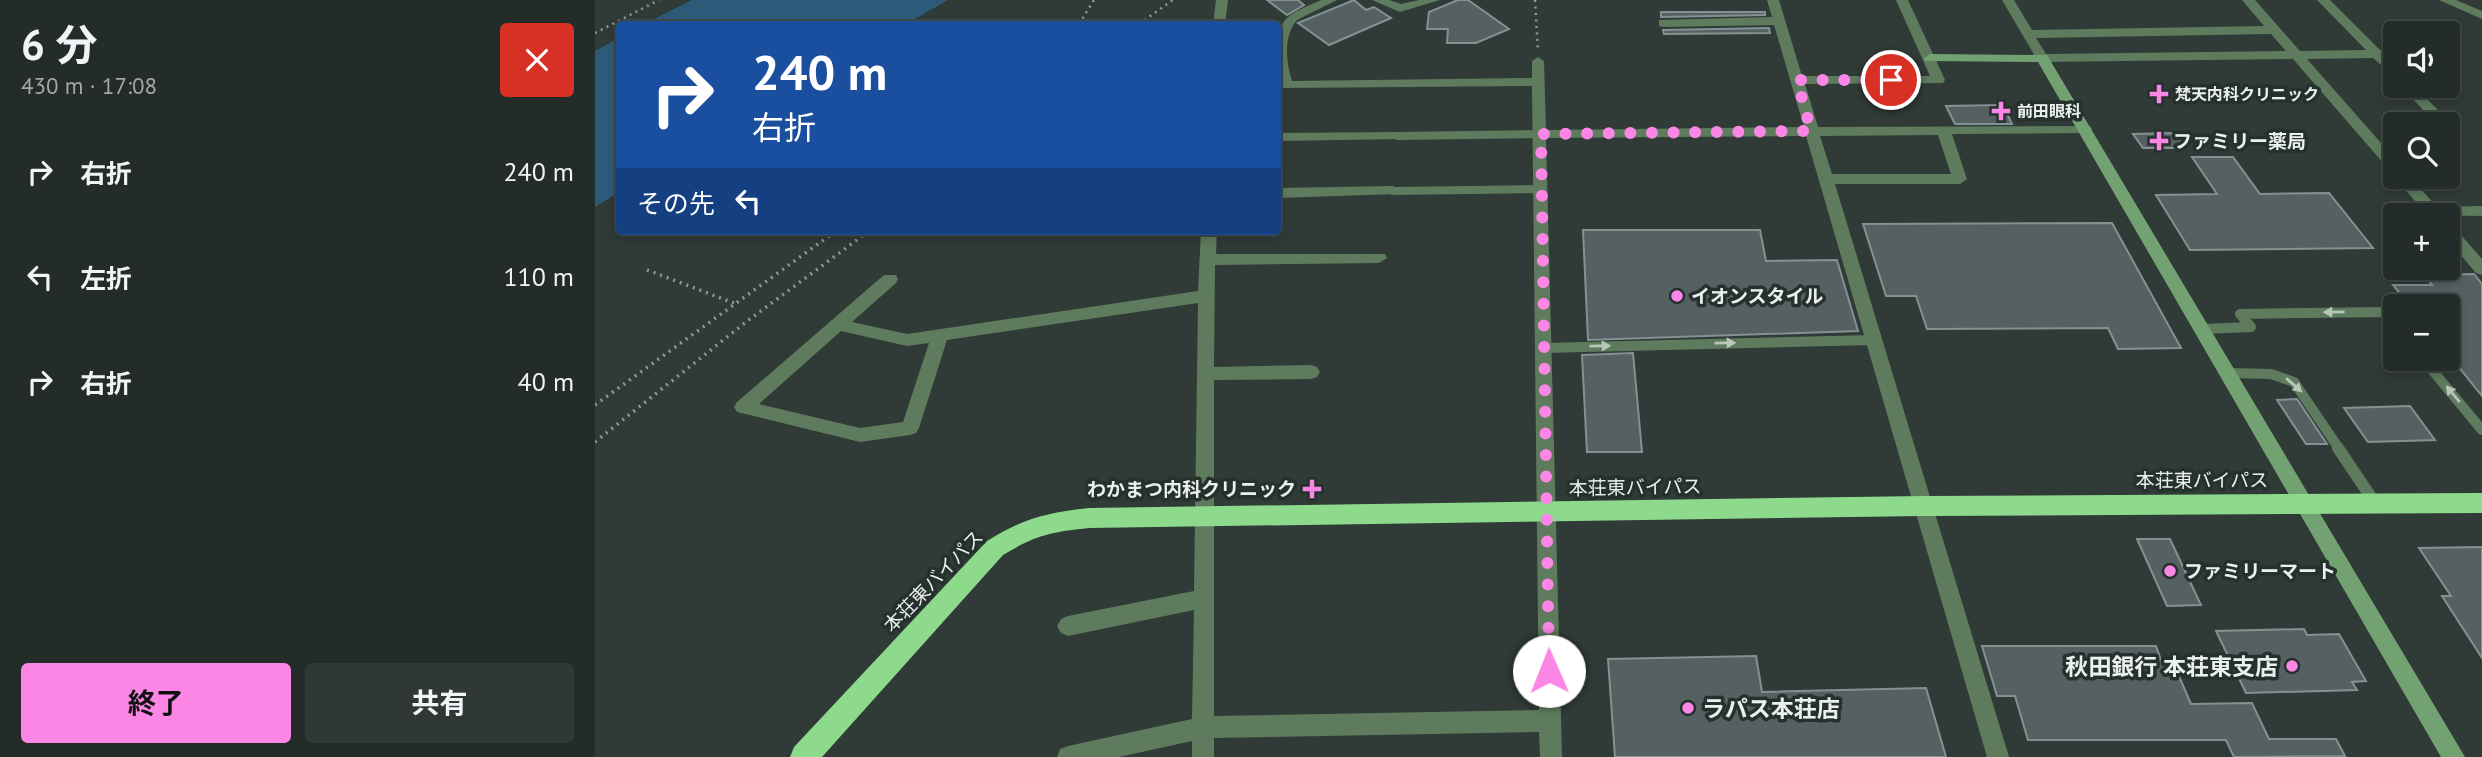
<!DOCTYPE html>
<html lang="ja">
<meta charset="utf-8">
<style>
body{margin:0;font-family:"PT Sans","Noto Sans JP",sans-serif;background:#303835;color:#f1f3f6;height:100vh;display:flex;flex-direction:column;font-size:26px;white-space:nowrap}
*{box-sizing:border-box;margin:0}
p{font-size:23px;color:#a3a7a8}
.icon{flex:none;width:38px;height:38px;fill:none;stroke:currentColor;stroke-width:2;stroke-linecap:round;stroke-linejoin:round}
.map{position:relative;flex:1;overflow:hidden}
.side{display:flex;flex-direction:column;background:#242c29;width:595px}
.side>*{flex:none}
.guide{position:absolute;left:21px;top:21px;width:665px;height:214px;border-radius:7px;box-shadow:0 4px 10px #0003,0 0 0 2px #414846;background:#1a4fa0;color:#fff;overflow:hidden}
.controls{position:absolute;left:1788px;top:21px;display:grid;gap:14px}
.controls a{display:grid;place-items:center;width:77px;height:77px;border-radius:7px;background:#242c29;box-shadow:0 4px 10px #0003,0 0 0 2px #414846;font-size:35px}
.pin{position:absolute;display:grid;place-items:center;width:60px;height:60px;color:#fff;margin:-30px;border:4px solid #fff;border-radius:50%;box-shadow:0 2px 7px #0007}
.me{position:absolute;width:77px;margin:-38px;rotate:359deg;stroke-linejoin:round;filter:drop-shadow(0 0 5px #0008)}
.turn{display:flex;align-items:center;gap:24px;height:147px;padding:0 21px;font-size:32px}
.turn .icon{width:91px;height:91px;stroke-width:2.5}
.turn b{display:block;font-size:49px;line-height:60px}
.then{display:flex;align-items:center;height:66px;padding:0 21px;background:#0003;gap:14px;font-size:26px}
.round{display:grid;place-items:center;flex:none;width:74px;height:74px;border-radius:7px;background:#303835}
.summary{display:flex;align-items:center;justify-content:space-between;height:119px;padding:0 21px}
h1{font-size:42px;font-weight:700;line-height:52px}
.action{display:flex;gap:14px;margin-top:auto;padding:14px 21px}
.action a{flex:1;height:80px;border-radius:7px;background:#fb86e5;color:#111;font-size:28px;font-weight:700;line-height:80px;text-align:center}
.action a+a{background:#303835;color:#f1f3f6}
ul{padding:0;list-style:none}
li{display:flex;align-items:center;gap:21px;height:105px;padding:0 21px}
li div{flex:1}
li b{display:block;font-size:26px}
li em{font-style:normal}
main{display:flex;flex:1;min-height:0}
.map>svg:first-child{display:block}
</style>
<main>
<section class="side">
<div class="summary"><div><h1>6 分</h1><p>430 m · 17:08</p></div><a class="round" style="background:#d93025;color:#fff"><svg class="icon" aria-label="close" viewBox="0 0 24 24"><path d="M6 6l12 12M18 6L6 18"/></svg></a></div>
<ul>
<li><svg class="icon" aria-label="right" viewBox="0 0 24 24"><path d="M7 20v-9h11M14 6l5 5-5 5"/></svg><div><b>右折</b></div><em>240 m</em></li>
<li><svg class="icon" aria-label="left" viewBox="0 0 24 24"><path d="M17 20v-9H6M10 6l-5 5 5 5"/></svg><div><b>左折</b></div><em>110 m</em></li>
<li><svg class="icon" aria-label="right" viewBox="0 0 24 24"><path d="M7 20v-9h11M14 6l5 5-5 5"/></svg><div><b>右折</b></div><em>40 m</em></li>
</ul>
<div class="action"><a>終了</a><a>共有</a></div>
</section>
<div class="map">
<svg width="1887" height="757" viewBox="0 0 1887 757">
<rect width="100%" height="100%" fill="#303a37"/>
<!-- water -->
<g fill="#2c5a78">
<path d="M97 0H353L311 24H49Z"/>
<path d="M24 38V192L0 207V51Z"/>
</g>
<!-- building -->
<g fill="#546061" stroke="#849193" stroke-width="2">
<path d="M672 0H703L709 5 692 15Z"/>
<path d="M759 0 771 10 779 7 796 18 734 45 703 23Z"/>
<path d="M863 0H873L914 29 881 43H852L853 29H832L834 12Z"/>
<path d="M1066 12H1170V15L1066 17Z"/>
<path d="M1174 28 1175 33 1069 34 1068 30Z"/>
<path d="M1408 105 1417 124H1360L1351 106Z"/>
<path d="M1580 133 1590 148H1548L1538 134Z"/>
<path d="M1597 157H1638L1665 194 1734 193 1778 248 1595 250 1561 195 1622 194Z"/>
<path d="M1517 223 1586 348 1523 349 1513 328 1332 329 1321 296H1291L1268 224Z"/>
<path d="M988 230H1165L1171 261 1242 260 1263 331 993 340Z"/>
<path d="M1879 274 1887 284V396L1853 354V306H1815L1798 285H1837L1829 275Z"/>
<path d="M1038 353 1047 452H992L987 355Z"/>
<path d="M1702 399 1732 444H1711L1682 400Z"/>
<path d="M1815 406 1840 440 1773 442 1749 408Z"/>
<path d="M1542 539H1575L1606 605 1572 606Z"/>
<path d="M1887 547V658L1847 596H1856L1824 548Z"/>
<path d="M1709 629 1712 635 1744 634 1771 681 1757 682 1762 690 1651 693 1621 631Z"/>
<path d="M1387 646H1561L1566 660H1577L1596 704 1657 703 1674 739H1741L1750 756 1639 757 1631 740H1433L1420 696H1402Z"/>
<path d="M1161 656 1167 692 1331 688 1351 757H1020L1013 659Z"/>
</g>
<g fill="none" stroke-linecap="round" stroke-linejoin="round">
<!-- path-far1 -->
<g stroke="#919997" stroke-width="2.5" stroke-dasharray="2 4.5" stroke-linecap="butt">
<path d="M940 0 943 50"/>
<path d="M484 24 499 0"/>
<path d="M544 24 578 0"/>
<path d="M0 33 64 0"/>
</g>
<!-- path -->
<g stroke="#919997" stroke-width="3.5" stroke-dasharray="2 5" stroke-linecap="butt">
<path d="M52 270 139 303"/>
<path d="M0 405 241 231"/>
<path d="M0 442 151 322 274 231"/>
</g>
<!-- lane-far2 -->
<g stroke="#5e7c5d" stroke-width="8">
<path d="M803 136 946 134"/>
<path d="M798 191 947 189"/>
</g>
<!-- lane-far1 -->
<g stroke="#5e7c5d" stroke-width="10">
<path d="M1608 329 1656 327 1645 314 1789 312 1801 326"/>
<path d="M949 348 1280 340"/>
<path d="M1828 359 1887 430"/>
<path d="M1634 373 1676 374 1699 382 1745 450"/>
</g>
<!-- lane -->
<path stroke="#5e7c5d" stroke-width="12" d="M1743 448 1780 503"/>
<!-- street -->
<g fill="#5e7c5d" fill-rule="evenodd">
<path d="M621 0H633L630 24H618Z"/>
<path d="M726 0H742L702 20C688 36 691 62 697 81L937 78V61L943 57 949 61 951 130 1209 127 1179 25 1068 27 1064 26V20L1177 17 1172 0H1184L1207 76H1335L1301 0H1313L1350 80 1348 83 1210 84 1223 127 1495 126 1497 129 1490 133 1357 134 1372 179 1365 184H1240L1414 757H1392L1211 136 951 138 967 757H945L944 732 619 738V757H597V741L524 757H462L465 749 473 746 597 719 599 610 473 636 466 633 462 626 466 619 473 616 599 591 603 303 352 340 324 428 321 433 315 435 265 442 142 412 139 407 142 402 289 275H301L303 279 301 283 257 322 312 334 603 291 606 231H622L621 254H790L792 258 784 263 620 265 619 367 716 365 722 367 725 372 722 377 716 379 619 380V716L944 710 937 86 687 88C682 77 682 67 682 55 682 16 693 15 726 0ZM1343 135 1356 174H1237L1225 136ZM246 331 312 346 334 343 308 422 265 428 164 404Z"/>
<path d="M777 0H794L806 4 824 0H845L805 12Z"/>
<path d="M1407 0H1419L1437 30 1669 26 1647 0H1660L1705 51 1771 50 1722 0H1735L1785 50H1801V58H1792L1801 66V78L1778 58 1712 59 1801 160V174L1796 172 1698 59 1447 62 1441 58ZM1676 34 1691 51 1451 54 1441 38Z"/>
<path d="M1844 0H1861L1887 11V19Z"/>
<path d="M1806 86H1819L1852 119V124H1841Z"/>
<path d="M803 132 810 136 808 139 682 141V133Z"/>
<path d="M1801 175 1815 177 1842 207 1887 206V216L1832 215 1802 180Z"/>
<path d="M798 186 805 191 803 194 682 198V188Z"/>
<path d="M1853 225 1858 226 1887 259V275L1881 273 1853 240Z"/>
</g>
<!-- secondary -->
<path fill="#72a271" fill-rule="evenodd" d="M1335 54 1452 55 1870 757H1846L1443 62 1330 61 1329 58Z"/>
<!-- highway -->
<path fill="#8eda8d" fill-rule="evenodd" d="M1887 493V513L1329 516 494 528C456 532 441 535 408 555L227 757H195L199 747 392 541C429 518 451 513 494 508L1329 496Z"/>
</g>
<!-- one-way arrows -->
<defs><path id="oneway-solid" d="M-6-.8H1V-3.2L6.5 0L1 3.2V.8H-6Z" transform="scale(1.75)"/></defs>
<g fill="#b9c7bb">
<use href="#oneway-solid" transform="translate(1739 312) rotate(179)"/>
<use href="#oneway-solid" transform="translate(1130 343) rotate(-1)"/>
<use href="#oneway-solid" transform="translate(1005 346) rotate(-1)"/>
<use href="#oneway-solid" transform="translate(1699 385) rotate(41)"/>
<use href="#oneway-solid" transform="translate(1858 394) rotate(-130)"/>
</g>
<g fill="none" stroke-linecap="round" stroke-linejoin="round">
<!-- route -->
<path stroke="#fb86e5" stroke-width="12" stroke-dasharray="0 21.6" d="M954 671 946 134 1216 131 1202 80H1296"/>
</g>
<!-- markers -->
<g fill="#fb86e5" stroke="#26302d" stroke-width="2.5">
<path d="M1560.5 83.5h7v7h7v7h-7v7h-7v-7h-7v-7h7z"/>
<path d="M1402.5 100.5h7v7h7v7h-7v7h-7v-7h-7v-7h7z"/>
<path d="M1560.5 130.5h7v7h7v7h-7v7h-7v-7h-7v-7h7z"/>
<circle cx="1082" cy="296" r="7"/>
<path d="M713.5 478.5h7v7h7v7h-7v7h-7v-7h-7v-7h7z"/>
<circle cx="1575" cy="571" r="7"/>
<circle cx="1697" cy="666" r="7"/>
<circle cx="1093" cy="708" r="7"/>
</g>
<g text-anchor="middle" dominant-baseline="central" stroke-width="7" stroke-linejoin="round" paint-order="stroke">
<!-- far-poi labels -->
<g font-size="16" font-weight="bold" fill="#eaf0ee" stroke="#26302d" text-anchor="start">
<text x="1580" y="94">梵天内科クリニック</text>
<text x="1422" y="111">前田眼科</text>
</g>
<!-- poi labels -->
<g font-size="19" font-weight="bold" fill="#eaf0ee" stroke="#26302d" text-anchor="start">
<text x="1578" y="141">ファミリー薬局</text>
<text x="1096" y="296">イオンスタイル</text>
<text x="701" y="489" text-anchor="end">わかまつ内科クリニック</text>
<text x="1589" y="571">ファミリーマート</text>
</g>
<!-- street labels -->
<g font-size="19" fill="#eaf0ee" stroke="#26302d">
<text x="1607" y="480">本荘東バイパス</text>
<text transform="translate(1040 487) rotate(-1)">本荘東バイパス</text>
<text transform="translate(338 581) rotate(-46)">本荘東バイパス</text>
</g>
<!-- near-poi labels -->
<g font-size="23" font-weight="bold" fill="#eaf0ee" stroke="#26302d" text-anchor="end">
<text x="1683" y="666">秋田銀行 本荘東支店</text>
<text x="1107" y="708" text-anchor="start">ラパス本荘店</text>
</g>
</g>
</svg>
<div class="controls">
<a><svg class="icon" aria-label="sound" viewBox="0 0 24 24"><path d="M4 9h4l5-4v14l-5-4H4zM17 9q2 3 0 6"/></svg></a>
<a><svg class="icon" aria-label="search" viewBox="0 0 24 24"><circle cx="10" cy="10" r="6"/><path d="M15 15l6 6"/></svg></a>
<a>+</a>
<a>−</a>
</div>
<div class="pin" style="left:1296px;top:80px;background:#d93025"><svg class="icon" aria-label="arrive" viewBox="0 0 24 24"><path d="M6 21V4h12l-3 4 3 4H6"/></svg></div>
<svg class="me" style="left:954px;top:671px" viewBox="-20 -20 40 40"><circle r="19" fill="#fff"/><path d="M0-13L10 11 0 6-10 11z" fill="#fb86e5"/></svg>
<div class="guide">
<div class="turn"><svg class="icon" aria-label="right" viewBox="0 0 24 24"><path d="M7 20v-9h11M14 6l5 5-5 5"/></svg><div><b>240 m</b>右折</div></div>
<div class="then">その先<svg class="icon" aria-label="left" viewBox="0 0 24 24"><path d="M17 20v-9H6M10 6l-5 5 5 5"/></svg></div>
</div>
</div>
</main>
